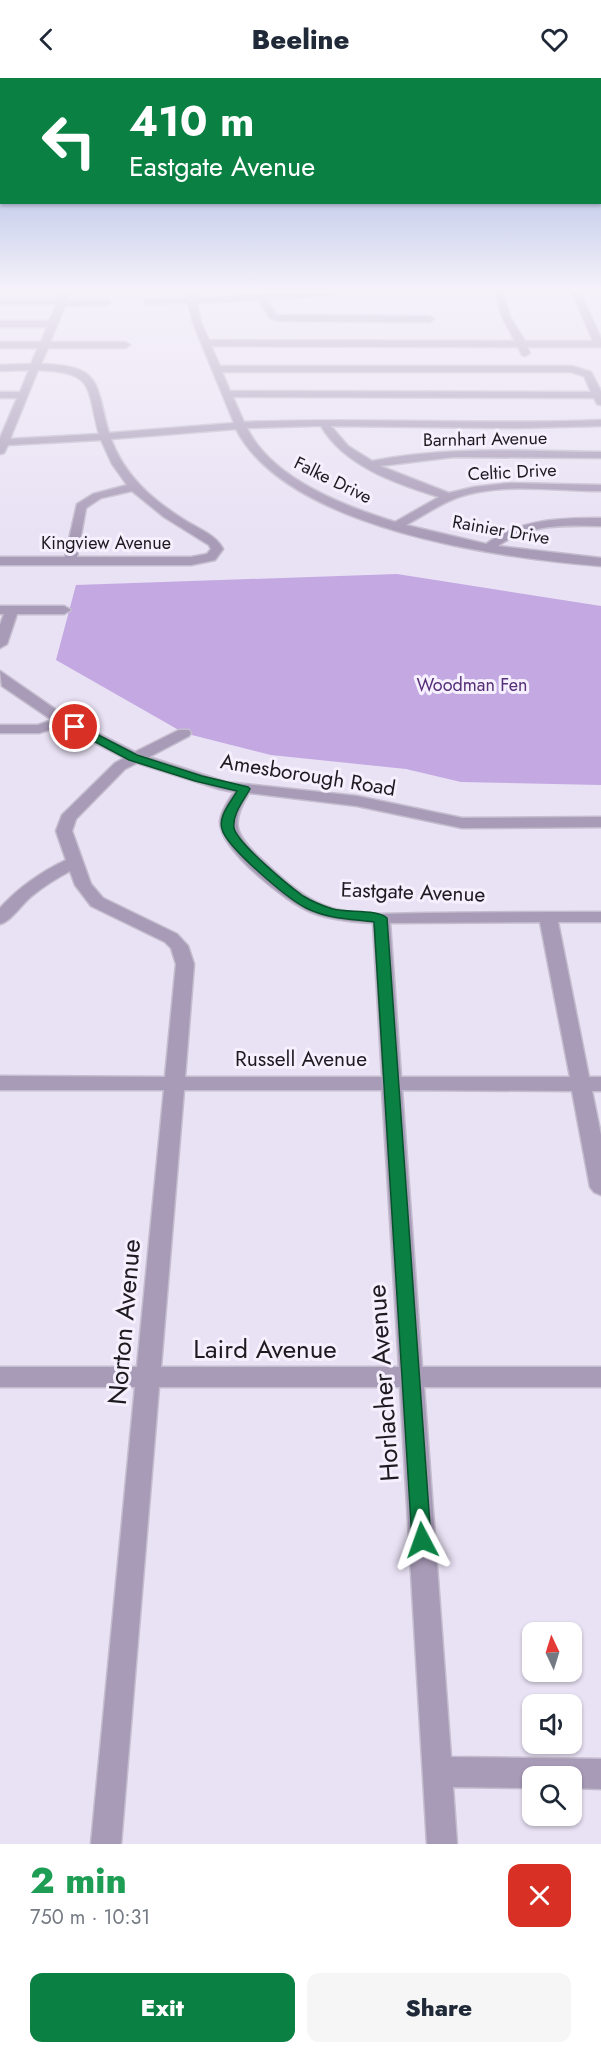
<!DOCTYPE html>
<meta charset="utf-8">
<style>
body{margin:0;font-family:Jost,sans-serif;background:#f6f6f7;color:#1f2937;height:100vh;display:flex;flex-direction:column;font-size:22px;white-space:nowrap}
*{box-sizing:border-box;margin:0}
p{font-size:20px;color:#747a83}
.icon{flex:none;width:33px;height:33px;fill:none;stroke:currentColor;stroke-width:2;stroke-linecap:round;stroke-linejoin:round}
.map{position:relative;height:1766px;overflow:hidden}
.drawer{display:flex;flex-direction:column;background:#fff;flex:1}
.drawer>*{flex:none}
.hud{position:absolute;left:0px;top:0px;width:602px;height:126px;box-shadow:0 2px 4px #0004;background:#0b8043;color:#fff;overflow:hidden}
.needle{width:39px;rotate:356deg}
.fabs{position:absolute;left:522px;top:1544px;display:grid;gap:12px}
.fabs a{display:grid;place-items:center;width:60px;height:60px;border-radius:12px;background:#fff;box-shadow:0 2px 4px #0004;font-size:30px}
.pin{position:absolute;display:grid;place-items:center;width:51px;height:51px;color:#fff;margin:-26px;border:3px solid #fff;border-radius:50%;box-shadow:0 2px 6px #0007}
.me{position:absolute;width:66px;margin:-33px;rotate:356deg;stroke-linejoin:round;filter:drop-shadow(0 0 4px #0008)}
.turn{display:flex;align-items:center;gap:21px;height:126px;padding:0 30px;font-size:27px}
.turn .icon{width:78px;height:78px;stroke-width:2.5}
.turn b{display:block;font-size:42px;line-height:51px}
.round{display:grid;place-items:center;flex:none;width:63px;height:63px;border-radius:12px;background:#f6f6f7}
.headline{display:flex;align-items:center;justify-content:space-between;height:102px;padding:0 30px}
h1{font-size:36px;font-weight:800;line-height:45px;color:#1e9e55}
.primary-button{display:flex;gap:12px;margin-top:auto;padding:12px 30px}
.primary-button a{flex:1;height:69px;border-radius:12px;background:#0b8043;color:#fff;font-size:24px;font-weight:800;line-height:69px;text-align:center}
.primary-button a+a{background:#f6f6f7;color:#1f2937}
header{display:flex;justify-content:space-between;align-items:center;height:78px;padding:0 30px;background:#fff;font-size:27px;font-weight:800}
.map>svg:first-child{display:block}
</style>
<header><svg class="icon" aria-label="back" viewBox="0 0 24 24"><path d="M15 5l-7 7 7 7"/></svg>Beeline<svg class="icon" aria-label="heart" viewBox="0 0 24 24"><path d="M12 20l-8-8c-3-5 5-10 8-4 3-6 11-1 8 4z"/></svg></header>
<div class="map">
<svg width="601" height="1766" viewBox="0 0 601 1766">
<rect width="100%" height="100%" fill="#e9e1f4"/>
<!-- green -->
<path fill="#c3a8e2" d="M397 496 601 528V707L461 704 406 691 271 677 184 655 56 582 76 507Z"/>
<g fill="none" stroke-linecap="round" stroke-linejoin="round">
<!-- minor casing -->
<g stroke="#c4bdce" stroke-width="3">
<g id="minor">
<path d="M62 214H70L67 222 107 221 111 224 107 227 65 228 50 264H125L130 267 125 270H48L41 286C103 288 95 305 109 355L234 345 193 245 188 225 148 226 145 225V221L188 220V214H196L197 219 339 214 335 217 267 222 276 236 280 237 430 238 434 241 430 244 279 243 270 240 259 222 197 225 201 245 209 262 515 263 502 239 495 214H503L510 239 525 263H593L572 214H580L601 260V269H527L530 275 525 278 522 277 518 269 211 268 220 288H572L591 294 601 313V327L597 326 594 320 233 319 244 344C363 339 482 347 601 342V348L519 350 331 348 348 368 372 383C447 368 524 373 601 374V380L454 379 380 388 449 415 474 409 509 405 601 407V413C554 413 501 404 456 420 438 427 423 438 406 447L486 466C520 441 560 440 601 440V448C565 447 528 446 498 468L601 480V488C500 480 287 451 236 351L111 361C125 399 154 423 186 443 199 451 216 457 223 471L215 482 191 487H0V479H65L77 426 93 416 127 407 112 386 101 362 8 367 4 375 0 376V360L17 320H0V314H20L29 292 0 293V287L31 286 38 270H0V264H41L47 249H0V243H49L57 226H0V220H59ZM38 292C96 294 86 309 99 356L10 361ZM222 294H571L584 298 591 314 230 313ZM314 348H321C344 388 397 406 439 419L395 444C344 428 272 401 247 350ZM132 413 164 439 209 467 211 471 207 476 191 479H77L86 430 101 420Z"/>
<path d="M0 528H64L71 532 64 536H17L7 566 0 570V547L4 536H0Z"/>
<path d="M0 593 68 640 135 674 179 652H189L191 655 189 658 149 679 226 704 357 718 462 740 601 739V749L462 750 357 728 249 715C231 744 234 755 258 778 277 796 299 817 323 827 354 840 395 835 428 835 485 834 543 834 601 834V844H558L589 999H601V1013H592L601 1057V1117L594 1114 590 1109 572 1013 402 1012 422 1289H601V1309H424L451 1679 601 1681V1711L572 1710V1698H532V1710L453 1709 457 1766H427L400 1309H159L121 1766H91L135 1309H0V1289H137L164 1012H0V998L165 999 176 886 171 870 165 864 91 828 75 807 70 793C57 800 44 808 33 817 22 825 12 843 0 846V830C19 809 41 794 66 782L56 753 62 737 115 685 124 680 62 648 39 655H0V647H38L52 642 2 608ZM137 685 219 711 234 714C229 722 221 732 220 743 219 772 288 826 313 835 332 842 353 844 373 845L382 999H185L194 886 188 868 177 856 103 820 91 806 72 753 76 741 125 691ZM540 844 570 999H401L390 845ZM184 1012H382L399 1289H161Z"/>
</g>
</g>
<!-- minor -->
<use href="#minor" fill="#a89bb7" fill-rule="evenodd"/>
</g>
<!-- sky -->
<linearGradient id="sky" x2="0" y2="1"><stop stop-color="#8aa0d7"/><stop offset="0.46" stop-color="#f5f2fa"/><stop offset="1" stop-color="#f5f2fa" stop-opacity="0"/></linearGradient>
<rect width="601" height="461" fill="url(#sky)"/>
<!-- route -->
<path fill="#0b8043" stroke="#07532c" stroke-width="1.5" d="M75 645 137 677 202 698 248 709 250 711C244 722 232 736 234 750 237 765 289 808 303 818 313 824 323 828 333 831 347 835 378 831 387 840L431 1462 429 1468 422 1471 414 1468 412 1462 374 844C351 841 328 841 306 830 288 821 227 770 222 751 218 738 231 724 237 713L195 703 129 682 71 651 69 649Z"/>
<g text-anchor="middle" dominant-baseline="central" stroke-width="6" stroke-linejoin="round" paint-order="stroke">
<!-- far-street labels -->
<g font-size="18" fill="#1d1a20" stroke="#f5effe">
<text transform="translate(485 361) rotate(-1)">Barnhart Avenue</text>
<text transform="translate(512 394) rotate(-3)">Celtic Drive</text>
<text transform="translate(333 402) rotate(26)">Falke Drive</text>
<text transform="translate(501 452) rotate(10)">Rainier Drive</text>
<text x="106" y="465">Kingview Avenue</text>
</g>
<!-- far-park labels -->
<g font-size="18" fill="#562f79" stroke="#f5effe">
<text x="472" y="607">Woodman Fen</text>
</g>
<!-- street labels -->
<g font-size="21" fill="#1d1a20" stroke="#f5effe">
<text transform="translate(308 697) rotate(9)">Amesborough Road</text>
<text transform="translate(413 814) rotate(2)">Eastgate Avenue</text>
<text x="301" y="981">Russell Avenue</text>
</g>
<!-- near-street labels -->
<g font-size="26" fill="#1d1a20" stroke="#f5effe">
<text transform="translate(124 1244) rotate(-85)">Norton Avenue</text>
<text x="265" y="1271">Laird Avenue</text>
<text transform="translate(383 1305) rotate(-94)">Horlacher Avenue</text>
</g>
</g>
</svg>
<div class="fabs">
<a><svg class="needle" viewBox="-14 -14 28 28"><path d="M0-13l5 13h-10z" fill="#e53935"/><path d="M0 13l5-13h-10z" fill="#747a83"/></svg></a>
<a><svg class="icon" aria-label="sound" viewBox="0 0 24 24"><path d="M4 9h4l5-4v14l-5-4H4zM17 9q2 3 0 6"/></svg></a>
<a><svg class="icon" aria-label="search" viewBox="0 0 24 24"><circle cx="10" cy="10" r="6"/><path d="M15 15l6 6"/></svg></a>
</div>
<div class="pin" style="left:75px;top:649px;background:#d93025"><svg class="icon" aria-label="arrive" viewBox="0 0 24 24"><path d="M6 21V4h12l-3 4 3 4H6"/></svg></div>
<svg class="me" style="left:422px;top:1462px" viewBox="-20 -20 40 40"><path d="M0-17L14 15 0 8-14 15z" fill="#0b8043" stroke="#fff" stroke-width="4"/></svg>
<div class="hud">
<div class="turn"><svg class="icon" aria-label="left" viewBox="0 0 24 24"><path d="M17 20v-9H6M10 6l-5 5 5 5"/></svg><div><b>410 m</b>Eastgate Avenue</div></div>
</div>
</div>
<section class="drawer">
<div class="headline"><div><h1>2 min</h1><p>750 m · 10:31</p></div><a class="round" style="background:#d93025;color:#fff"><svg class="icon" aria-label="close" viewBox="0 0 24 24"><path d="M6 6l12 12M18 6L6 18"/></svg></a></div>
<div class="primary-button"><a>Exit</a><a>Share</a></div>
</section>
